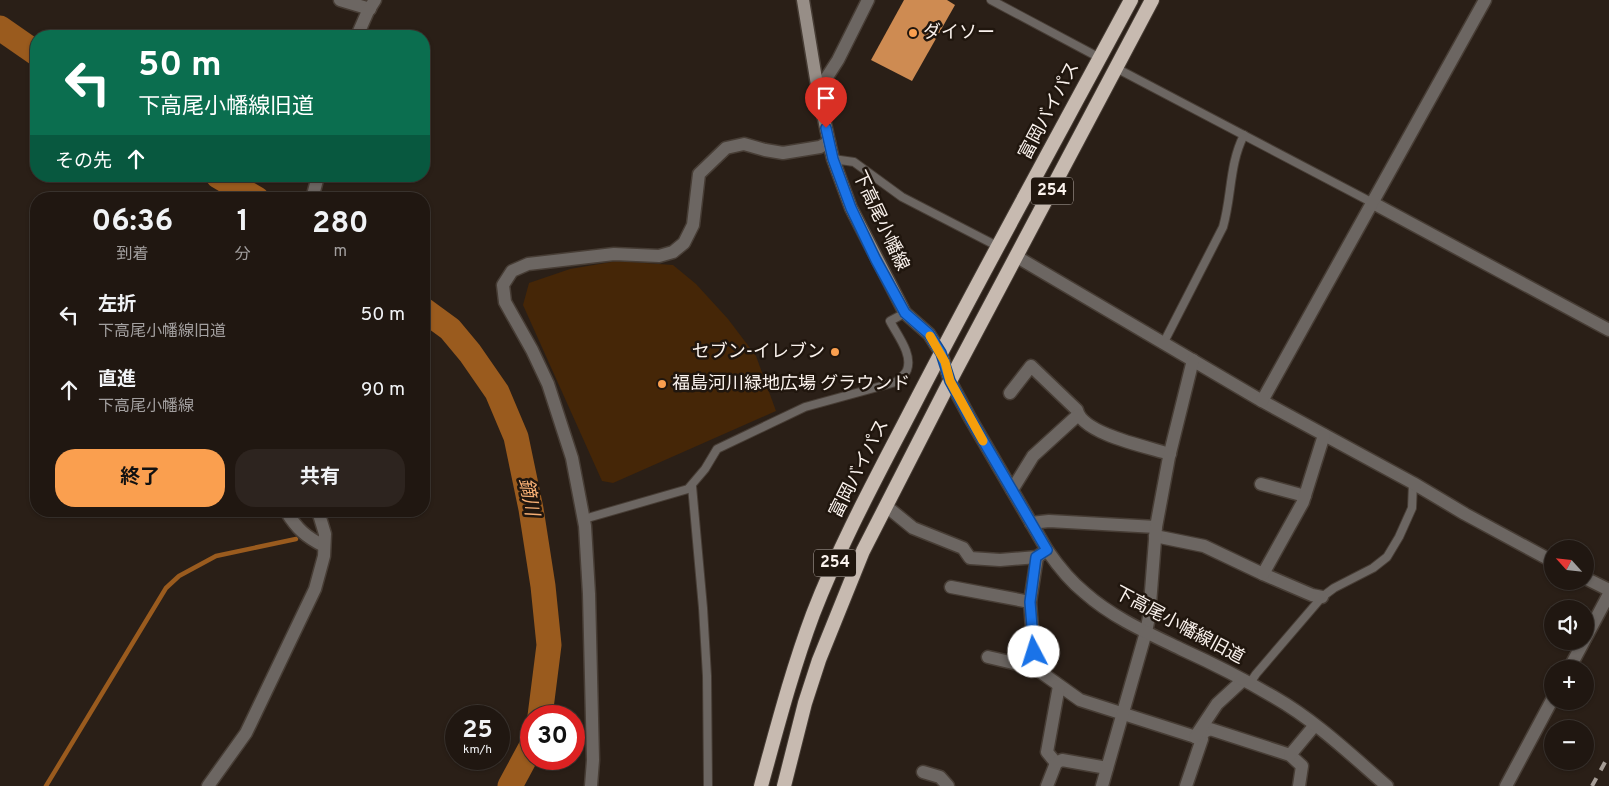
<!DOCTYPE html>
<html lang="ja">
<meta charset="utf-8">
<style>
body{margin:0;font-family:Overpass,"Noto Sans JP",sans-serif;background:#2d241f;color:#f1f3f6;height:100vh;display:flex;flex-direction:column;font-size:19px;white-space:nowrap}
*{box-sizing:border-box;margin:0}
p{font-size:16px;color:#a29f9f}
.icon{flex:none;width:28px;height:28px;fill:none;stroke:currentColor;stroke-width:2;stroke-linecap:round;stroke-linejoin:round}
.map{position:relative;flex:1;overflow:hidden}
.details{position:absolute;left:30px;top:192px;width:400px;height:325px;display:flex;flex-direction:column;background:#201711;border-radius:20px;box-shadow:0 1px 4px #0004,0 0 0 1px #3d3631}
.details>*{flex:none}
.banner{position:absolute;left:30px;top:30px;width:400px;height:152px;border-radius:20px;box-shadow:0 1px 4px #0004,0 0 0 1px #3d3631;background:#0b6e4f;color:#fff;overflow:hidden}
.needle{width:32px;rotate:297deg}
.controls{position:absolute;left:1544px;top:540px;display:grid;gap:10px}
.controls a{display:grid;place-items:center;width:50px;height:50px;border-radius:50%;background:#201711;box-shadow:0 1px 4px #0004,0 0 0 1px #3d3631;font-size:25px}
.speed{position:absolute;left:445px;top:705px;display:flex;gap:10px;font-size:25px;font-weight:700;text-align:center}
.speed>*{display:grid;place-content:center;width:65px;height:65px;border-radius:50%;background:#201711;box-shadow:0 1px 4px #0004,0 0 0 1px #3d3631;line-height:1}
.speed small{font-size:12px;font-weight:400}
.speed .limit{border:8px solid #d22;background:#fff;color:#111}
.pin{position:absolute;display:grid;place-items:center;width:42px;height:42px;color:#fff;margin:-51px -21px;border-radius:50% 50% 50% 0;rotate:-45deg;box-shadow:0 0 5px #0007}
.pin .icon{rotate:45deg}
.me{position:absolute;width:55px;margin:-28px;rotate:355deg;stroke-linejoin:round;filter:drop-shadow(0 0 4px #0008)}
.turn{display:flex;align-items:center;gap:18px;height:105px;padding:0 25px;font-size:22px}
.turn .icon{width:65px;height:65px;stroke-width:2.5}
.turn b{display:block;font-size:35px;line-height:42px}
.then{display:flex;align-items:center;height:48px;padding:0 25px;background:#0003;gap:10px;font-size:19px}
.eta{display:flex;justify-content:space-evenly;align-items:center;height:85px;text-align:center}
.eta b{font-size:30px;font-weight:700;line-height:35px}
.primary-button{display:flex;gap:10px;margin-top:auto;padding:10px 25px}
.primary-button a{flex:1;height:58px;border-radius:20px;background:#fa9f4f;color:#111;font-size:20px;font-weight:700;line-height:58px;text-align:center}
.primary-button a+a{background:#2d241f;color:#f1f3f6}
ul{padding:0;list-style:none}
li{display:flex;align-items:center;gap:15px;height:75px;padding:0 25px}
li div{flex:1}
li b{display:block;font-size:19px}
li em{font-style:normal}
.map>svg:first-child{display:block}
</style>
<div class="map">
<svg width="1609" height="786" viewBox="0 0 1609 786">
<rect width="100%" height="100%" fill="#2a1f17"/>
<!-- green -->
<path fill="#452607" d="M617 261 673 265 696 284 728 319 756 356 776 411 613 483 602 481 523 305 529 283 570 269Z"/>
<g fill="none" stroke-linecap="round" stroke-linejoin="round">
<!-- stream -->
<path stroke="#9a5b1e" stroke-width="4.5" d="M46 786 166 588 179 576 216 556 296 539"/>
<!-- river -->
<g stroke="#9a5b1e" stroke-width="25">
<path d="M0 28 36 53"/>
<path d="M218 176 257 199"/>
<path d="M424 310 450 329 470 353 497 392 516 437 531 509 543 586 549 645 540 716"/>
<path d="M510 786 531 747"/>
</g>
</g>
<!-- building -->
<path fill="#ce8b52" d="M904 0H947L955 5 912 81 871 60Z"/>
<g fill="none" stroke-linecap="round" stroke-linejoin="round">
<!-- service casing -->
<g stroke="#473d35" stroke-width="10">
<g id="service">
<path d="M991 0 1100 58"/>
<path d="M1116 68 1373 203"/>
<path d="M833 159 854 162 902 197 999 247"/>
<path d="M1164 342 1223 227C1232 196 1229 164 1244 135"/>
<path d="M692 486 703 608 707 676 708 786"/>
<path d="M584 519 688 489 705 469 717 449 805 407 896 382C899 379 905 375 907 370 913 354 897 335 890 321L905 313"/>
<path d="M1250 683 1256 674 1322 597 1334 588 1373 568 1387 557 1399 537 1412 508 1413 483"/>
</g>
</g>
<!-- minor casing -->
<g stroke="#473d35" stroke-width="15">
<g id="minor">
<path d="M340 0 370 9"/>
<path d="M818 91 838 60 868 0"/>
<path d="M1373 203 1609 330"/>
<path d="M1017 257 1262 401 1413 483 1465 514 1552 561"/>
<path d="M1010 393 1031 366 1077 410C1082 434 1148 447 1170 454"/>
<path d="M1262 401 1485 0"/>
<path d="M1261 484 1305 496"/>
<path d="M1012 490 1033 456 1078 415"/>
<path d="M886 506 913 528 963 548 970 558 1000 560 1037 557 1047 550"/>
<path d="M286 511C297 529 306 537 324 546"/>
<path d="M1031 523 1049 521 1156 527"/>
<path d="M1155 536 1204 546 1263 574 1312 595 1322 597"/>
<path d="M1263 574 1303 502 1324 435"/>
<path d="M1585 578 1609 590"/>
<path d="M951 587 1030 602"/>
<path d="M1585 639 1609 594"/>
<path d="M988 657 1035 668 1080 700 1202 739 1186 786"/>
<path d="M1035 668 1030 602 1037 557"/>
<path d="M1569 669 1584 641"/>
<path d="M1195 737 1210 729 1290 755 1302 766 1299 786"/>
<path d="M1195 737 1217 704 1243 680"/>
<path d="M1290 755 1315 725"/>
<path d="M1056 763 1047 752 1059 686"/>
<path d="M923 772 940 777 948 786"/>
<path d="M591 786 593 760 589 594 585 526 572 458 548 384 532 350 505 302 503 285 512 271 528 264 614 254 659 256 673 252 684 243 693 225 699 174 726 148 744 144 765 150 783 153 820 147 829 142"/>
<path d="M1047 786 1056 763 1062 760 1107 768"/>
<path d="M1102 786 1146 632 1149 617 1156 527 1169 457 1193 360"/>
<path d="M1506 786 1552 700"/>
</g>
</g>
<!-- tertiary casing -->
<g stroke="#473d35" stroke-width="15">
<g id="tertiary">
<path d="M357 36 368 11 375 0"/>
<path d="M312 199 318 176"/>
<path d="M950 381 970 418 1047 550C1058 566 1070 581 1085 593 1113 618 1150 634 1183 650 1214 664 1245 680 1274 697 1316 721 1351 755 1387 786"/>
<path d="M208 786 246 733 315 589 324 556 325 534 318 511"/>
</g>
</g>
<!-- secondary casing -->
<g stroke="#473d35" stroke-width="15">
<path id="secondary" d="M803 0 818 91 829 142 833 159 851 208 905 313 929 334 941 353 950 381"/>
</g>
<!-- trunk casing -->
<g stroke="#473d35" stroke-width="16">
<g id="trunk">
<path d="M761 786C777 728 792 670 813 614 842 539 881 469 918 397 987 264 1060 132 1131 0"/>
<path d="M784 786 805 703 819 660 863 551 950 381 1152 0"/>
</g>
</g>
<!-- service -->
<use href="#service" stroke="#6c6662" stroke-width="8"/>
<!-- minor -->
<use href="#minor" stroke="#6c6662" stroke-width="12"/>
<!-- tertiary -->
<use href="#tertiary" stroke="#6c6662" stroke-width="12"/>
<!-- secondary -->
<use href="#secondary" stroke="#978e87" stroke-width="12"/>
<!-- trunk -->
<use href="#trunk" stroke="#c7bab0" stroke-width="14"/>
<!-- rail -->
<path stroke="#a69d96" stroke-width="4" stroke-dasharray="9 9" stroke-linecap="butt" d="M1592 786 1609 755"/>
</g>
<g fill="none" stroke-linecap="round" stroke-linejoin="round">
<!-- route casing -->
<g stroke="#114b97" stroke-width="12">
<path id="route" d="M826 128 833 159 851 208 876 260 905 313 929 334 941 353 950 381 970 418 1047 550 1036 557 1030 602 1034 652"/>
</g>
<!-- route -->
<use href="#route" stroke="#1a73e8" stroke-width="9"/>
<!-- slow -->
<path stroke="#f59e0b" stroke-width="9" d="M930 336 945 362 950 381 983 441"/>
</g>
<!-- markers -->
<g fill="#fa9f4f" stroke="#20160e" stroke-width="2">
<circle cx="913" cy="33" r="5"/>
<circle cx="835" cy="352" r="5"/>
<circle cx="662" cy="384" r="5"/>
</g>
<g text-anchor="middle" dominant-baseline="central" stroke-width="5" stroke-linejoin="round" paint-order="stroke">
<!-- shield labels -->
<g fill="#20160e" stroke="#b9b0aa" stroke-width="1">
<rect x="1031" y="177.5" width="42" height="27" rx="4"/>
<rect x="814" y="549.5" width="42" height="27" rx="4"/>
</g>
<g font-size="16" font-weight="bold" fill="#faf2ed">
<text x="1052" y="191">254</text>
<text x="835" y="563">254</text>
</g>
<!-- poi labels -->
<g font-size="18" fill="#faf2ed" stroke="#20160e" text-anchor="start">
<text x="923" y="33">ダイソー</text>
<text x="825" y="352" text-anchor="end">セブン-イレブン</text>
<text x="672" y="384">福島河川緑地広場 グラウンド</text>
</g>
<!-- street labels -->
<g font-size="18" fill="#faf2ed" stroke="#20160e">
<text transform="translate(1050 111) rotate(-62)">富岡バイパス</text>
<text transform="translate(880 221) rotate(65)">下高尾小幡線</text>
<text transform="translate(860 469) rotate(-63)">富岡バイパス</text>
<text transform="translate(1179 626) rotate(28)">下高尾小幡線旧道</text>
</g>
<!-- water labels -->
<g font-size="19" font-style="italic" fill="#f6af74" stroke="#20160e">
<text transform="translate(528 497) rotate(79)">鏑川</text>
</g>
</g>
</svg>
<div class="controls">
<a><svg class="needle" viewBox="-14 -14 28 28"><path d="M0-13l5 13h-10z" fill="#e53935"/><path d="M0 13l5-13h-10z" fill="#a29f9f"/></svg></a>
<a><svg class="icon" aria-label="sound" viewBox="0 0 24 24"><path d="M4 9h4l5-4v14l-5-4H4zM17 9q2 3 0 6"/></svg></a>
<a>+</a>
<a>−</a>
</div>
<div class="speed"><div>25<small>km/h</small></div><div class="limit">30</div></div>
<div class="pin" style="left:826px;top:128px;background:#d93025"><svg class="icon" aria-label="arrive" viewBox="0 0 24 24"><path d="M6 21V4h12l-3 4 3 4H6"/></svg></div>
<svg class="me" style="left:1034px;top:652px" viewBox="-20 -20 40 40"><circle r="19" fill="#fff"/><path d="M0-13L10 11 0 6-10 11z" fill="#1a73e8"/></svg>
<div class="banner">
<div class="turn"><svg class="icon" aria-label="left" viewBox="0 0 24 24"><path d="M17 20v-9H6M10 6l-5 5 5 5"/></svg><div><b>50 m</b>下高尾小幡線旧道</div></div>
<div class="then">その先<svg class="icon" aria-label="ahead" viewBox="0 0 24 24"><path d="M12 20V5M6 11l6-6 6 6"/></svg></div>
</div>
<section class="details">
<div class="eta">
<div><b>06:36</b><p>到着</p></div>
<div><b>1</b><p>分</p></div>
<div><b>280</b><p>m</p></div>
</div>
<ul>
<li><svg class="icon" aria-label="left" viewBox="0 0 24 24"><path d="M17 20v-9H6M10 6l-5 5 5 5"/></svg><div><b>左折</b><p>下高尾小幡線旧道</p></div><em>50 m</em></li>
<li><svg class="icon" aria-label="ahead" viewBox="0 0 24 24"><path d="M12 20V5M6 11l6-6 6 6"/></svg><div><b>直進</b><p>下高尾小幡線</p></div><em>90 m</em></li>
</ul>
<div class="primary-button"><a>終了</a><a>共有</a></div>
</section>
</div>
